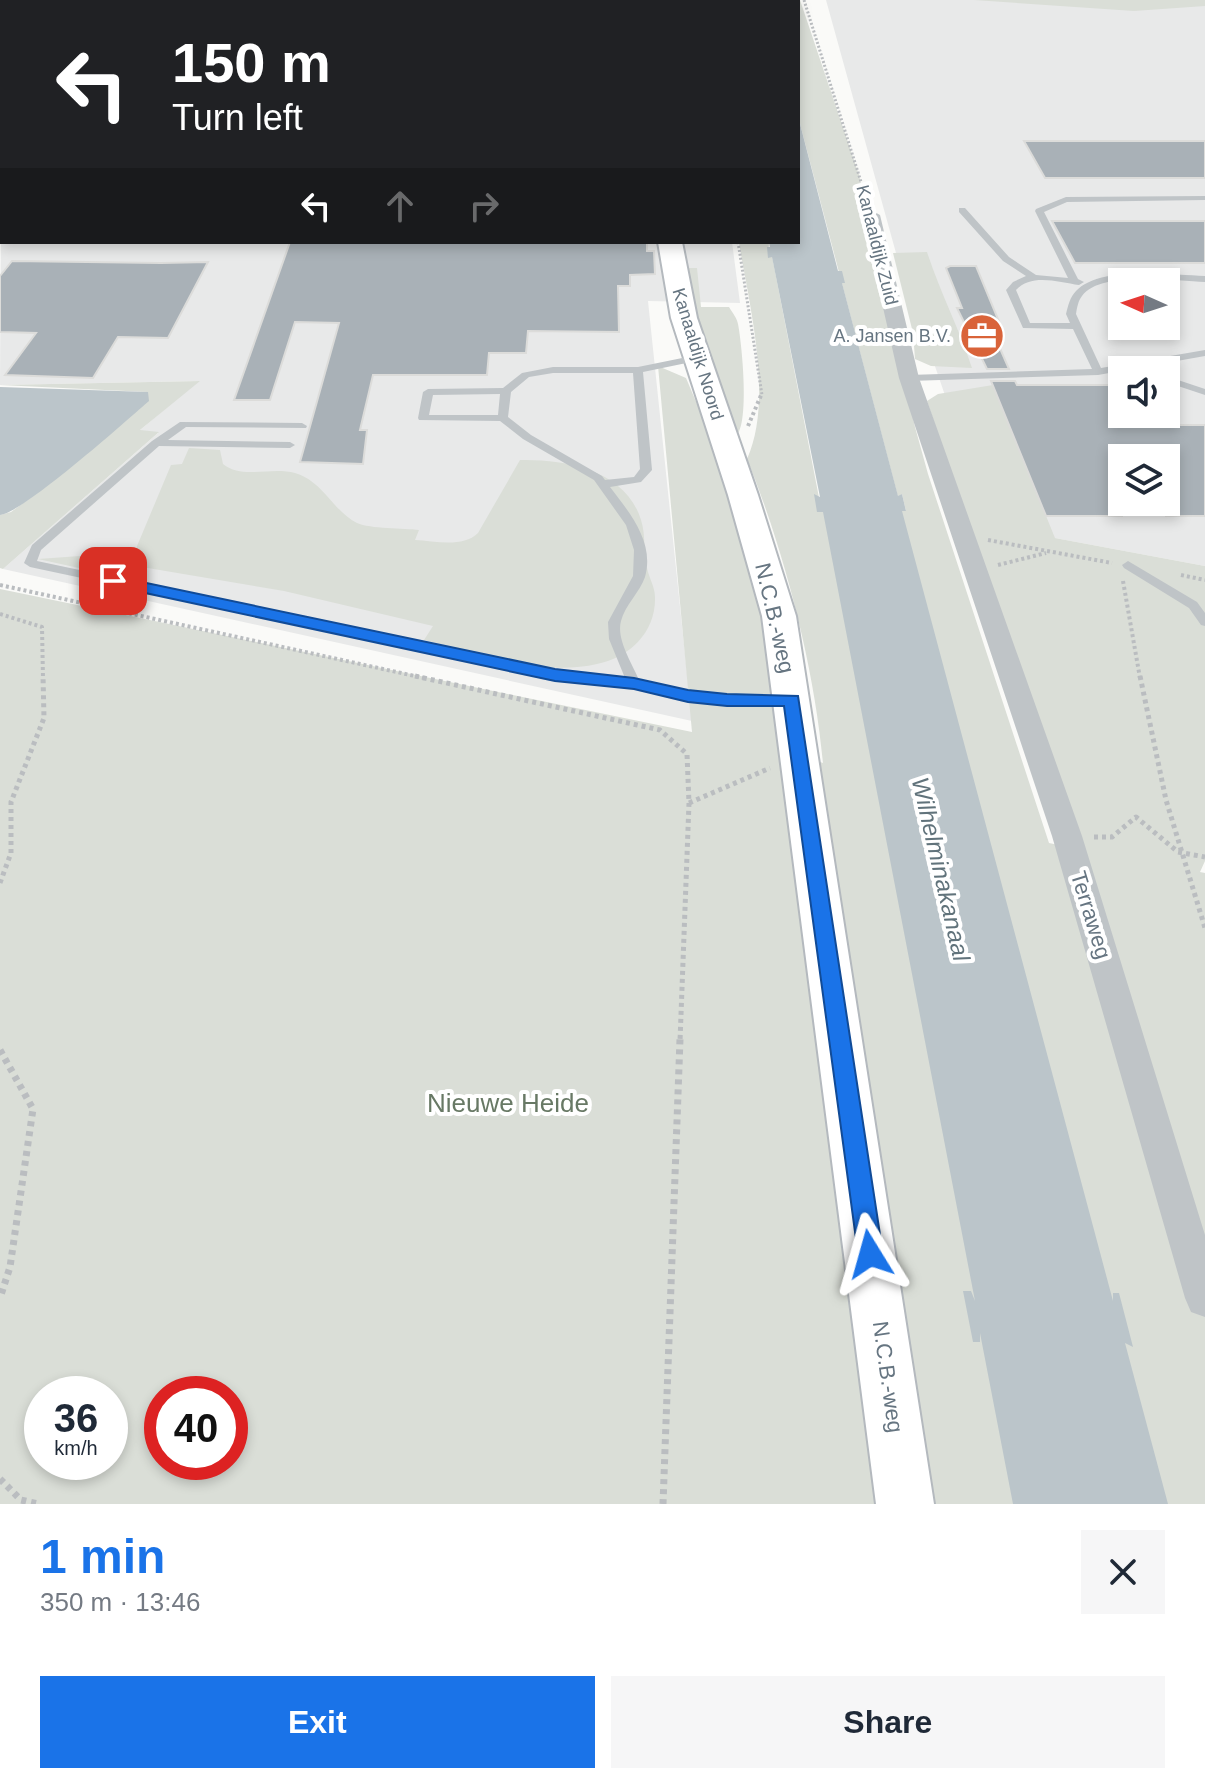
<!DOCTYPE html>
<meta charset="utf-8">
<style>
body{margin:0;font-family:Helvetica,sans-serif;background:#f6f6f7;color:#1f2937;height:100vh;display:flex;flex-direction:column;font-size:30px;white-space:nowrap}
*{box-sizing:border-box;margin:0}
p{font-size:26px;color:#747a83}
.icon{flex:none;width:44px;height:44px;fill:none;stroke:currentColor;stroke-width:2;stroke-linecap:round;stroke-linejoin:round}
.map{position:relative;height:1504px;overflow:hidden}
.sheet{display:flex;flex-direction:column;background:#fff;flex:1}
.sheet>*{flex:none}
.guide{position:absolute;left:0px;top:0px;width:800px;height:244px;box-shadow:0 4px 12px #0003;background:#202124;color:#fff;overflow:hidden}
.needle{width:52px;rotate:273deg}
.controls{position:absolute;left:1108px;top:268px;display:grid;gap:16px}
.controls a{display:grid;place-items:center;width:72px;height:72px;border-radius:0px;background:#fff;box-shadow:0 4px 12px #0003;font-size:40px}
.speed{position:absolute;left:24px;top:1376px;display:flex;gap:16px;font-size:40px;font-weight:700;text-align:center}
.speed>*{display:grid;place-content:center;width:104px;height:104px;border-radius:50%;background:#fff;box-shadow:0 4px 12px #0003;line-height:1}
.speed small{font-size:20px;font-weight:400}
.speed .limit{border:12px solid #d22;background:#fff;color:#111}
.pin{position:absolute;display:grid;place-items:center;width:68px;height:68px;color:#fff;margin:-34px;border-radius:16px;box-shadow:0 4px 12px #0006}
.me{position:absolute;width:88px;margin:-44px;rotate:352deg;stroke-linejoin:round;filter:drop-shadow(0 0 6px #0008)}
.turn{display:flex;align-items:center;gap:28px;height:168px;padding:0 40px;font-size:36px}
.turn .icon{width:104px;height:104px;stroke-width:2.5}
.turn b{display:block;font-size:56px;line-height:68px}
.lanes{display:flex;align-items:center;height:76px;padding:0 40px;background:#0003;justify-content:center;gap:40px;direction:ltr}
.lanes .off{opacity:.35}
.round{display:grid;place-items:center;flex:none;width:84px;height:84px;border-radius:0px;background:#f6f6f7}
.summary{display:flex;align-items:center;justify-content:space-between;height:136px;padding:0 40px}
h1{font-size:48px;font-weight:600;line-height:60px;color:#1a73e8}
.button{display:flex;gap:16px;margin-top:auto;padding:16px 40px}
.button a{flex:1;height:92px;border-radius:0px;background:#1a73e8;color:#fff;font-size:32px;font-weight:600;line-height:92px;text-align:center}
.button a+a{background:#f6f6f7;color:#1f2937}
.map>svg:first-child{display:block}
</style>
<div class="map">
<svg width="1205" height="1504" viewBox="0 0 1205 1504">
<rect width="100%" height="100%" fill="#fafaf8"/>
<!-- built -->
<g fill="#e8e9e9" fill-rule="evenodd">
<path d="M826 0H1205V566L990 526 896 253ZM1122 282H1166V326H1122ZM1122 370H1166V414H1122ZM1122 458H1166V502H1122Z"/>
<path d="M2 38V242H732L740 303 648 301 692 721 3 569 158 433 139 431 198 381 0 385Z"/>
</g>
<!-- green -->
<g fill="#daded7" fill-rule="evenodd">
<path d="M0 0H297L2 2 0 39Z"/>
<path d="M768 0H800L859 175 915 427 928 474 1049 843 1078 849 927 401 938 394 993 385 1055 538 1205 566V861L1200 872 1205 873V1504H0V589L692 732 658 366 686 378 730 482 801 755 823 763C814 665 784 550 747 459 774 399 749 305 739 242H769L768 257 772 256 821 508H901L906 511 902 494 898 497 798 116V2ZM42 1394H110V1462H42ZM162 1394H230V1462H162Z"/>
<path d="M974 0H1205V6L1134 11Z"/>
<path d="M927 252C940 292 959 328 972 368L931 366 915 359 913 333 893 253Z"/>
<path d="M682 268H697L701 307H729C732 312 737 318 738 324 742 344 750 424 736 436L691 310Z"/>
<path d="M200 381 140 430 159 432 3 569 0 568V515L11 512 30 498 147 392 0 385Z"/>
<path d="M189 448 220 450 223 464C243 480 271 466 295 473 323 481 333 511 357 523 370 529 404 528 419 530L415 540C435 541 463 548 478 533L520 460C565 459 626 470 641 520 646 535 643 552 647 568 649 578 655 587 655 597 656 632 630 657 597 664 541 677 478 653 424 640L433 626 284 591 130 565 120 577 38 559 94 555 132 558 171 465 182 464Z"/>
</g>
<!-- water -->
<g fill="#bbc5ca">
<path d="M798 116 838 271H842L845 283H842L898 496 902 494 906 511H902L1113 1301V1293H1119L1133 1347 1125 1343 1168 1504H1013L980 1333V1342H973L963 1291H971L975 1301 823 512H817L814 494 820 497 772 257 768 258 767 247H770L769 242H798Z"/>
<path d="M0 387 148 392 149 401C126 421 23 513 0 515Z"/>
</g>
<!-- building -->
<g fill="#a9b1b7" stroke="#dcdcda" stroke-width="2">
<path d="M1024 141H1205V178H1045Z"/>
<path d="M1052 221H1205V263H1075Z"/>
<path d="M290 242H647V251H654L655 274 630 275V286H618L619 332 528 331 526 353H489L487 375H373L360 430H367L363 464 300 462 339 323 295 322 270 400H234Z"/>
<path d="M12 261 161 263 208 262 168 338 118 337 93 378 5 375 36 333 0 332V276Z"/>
<path d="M950 266H976L1000 324H996L1003 337H995L1009 369H987L957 308H962L946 268Z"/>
<path d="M991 381H1015L1017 385H1122V414H1157L1163 425H1205V516H1166V458H1122V516H1046Z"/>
</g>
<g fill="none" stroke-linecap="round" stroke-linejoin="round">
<!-- secondary casing -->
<g stroke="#b4b9be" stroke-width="4">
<g id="secondary">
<rect x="641" y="0" width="18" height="2"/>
<path d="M658 242H682L697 318 758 495 796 616 934 1504H876L762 616 728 495 671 318Z"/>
</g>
</g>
<!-- path-far3 -->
<g stroke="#babdc0" stroke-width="3" stroke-dasharray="2 2" stroke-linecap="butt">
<path d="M804 0 867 201"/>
<path d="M31 2 35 0"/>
<path d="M738 242 762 395"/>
</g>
<!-- path-far2 -->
<g stroke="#babdc0" stroke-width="4" stroke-dasharray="3 3" stroke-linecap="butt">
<path d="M748 426 762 393"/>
<path d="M988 540 1112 563"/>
<path d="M998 565 1046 553"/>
<path d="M1181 575 1205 580"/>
<path d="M1123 581 1140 678"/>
<path d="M0 585 424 678"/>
<path d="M0 614 42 627 43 678"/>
</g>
<!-- path-far1 -->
<g stroke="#babdc0" stroke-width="5" stroke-dasharray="4 4" stroke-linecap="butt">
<path d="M415 676 660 730 687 754 689 803 680 1041"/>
<path d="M1140 676 1166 800 1205 928"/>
<path d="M689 803 770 768"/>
<path d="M1094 837H1112L1136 817 1178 852 1205 857"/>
<path d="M0 883 11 853V802L44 718 43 676"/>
</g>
<!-- path -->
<g stroke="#babdc0" stroke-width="7" stroke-dasharray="5 5" stroke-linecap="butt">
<path d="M0 1050 33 1109 10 1267 0 1298"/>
<path d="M0 1479 21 1500 38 1504"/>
<path d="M663 1504 680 1039"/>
</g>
<!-- lane -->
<g fill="#bfc4c7" fill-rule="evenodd">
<path d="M1205 196V200L1067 202 1044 212 1078 279 1084 282 1079 285C1059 282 1031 273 1016 290L1030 323H1070L1066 314C1068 306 1070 297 1076 291 1101 265 1171 275 1205 276V282C1176 281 1101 270 1082 296 1078 301 1077 308 1076 314L1101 368 1205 350V356L1098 375 909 381 904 378 909 375 1092 369 1073 329 1023 328 1006 290 1013 282 1026 276 1003 261 959 212V208H965L1009 257 1036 275 1068 278 1035 211 1036 209 1066 197Z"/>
<path d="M697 355 701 356V360L643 372 652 470 641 482 610 487C629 512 655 542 645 577 640 592 625 605 621 621 616 639 632 663 639 680L688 691 727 695H792L799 700 797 703 727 705 688 701 634 687 555 679 30 567 24 563 32 545 152 441 180 422 302 423 307 426 306 428 186 427 168 440 290 442 295 445 290 448 159 446 41 550 37 561 555 671 625 678 609 639 608 622 633 576 634 550 626 525 594 480 523 439 500 421 419 420 418 418 423 392 428 389 503 388 522 373 553 367H638ZM553 373H633L640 469 634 477 605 480 602 476 531 435 508 417 511 392 529 377ZM500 394 498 415H429L433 395Z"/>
<path d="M1166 376 1205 389V395L1166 382Z"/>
<path d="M1128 561 1197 602 1205 613V626L1201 625 1189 608 1124 568 1122 565Z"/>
</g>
<!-- street -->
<path fill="#bfc4c7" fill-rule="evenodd" d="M871 210 880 215 919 378 1082 836 1205 1235V1317L1191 1312 1185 1298 1052 836 899 378 862 215Z"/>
<!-- secondary -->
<use href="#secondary" fill="#fff" fill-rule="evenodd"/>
</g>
<!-- route -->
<path fill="#1a73e8" stroke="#114b97" stroke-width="2" d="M113 576 555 669 634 678 688 690 727 694 798 696 883 1254 879 1263 870 1266 862 1263 858 1254 784 706H727L688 702 634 689 555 681 108 585 105 581Z"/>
<!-- icons -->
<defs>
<g id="office-disc" transform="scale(2.3)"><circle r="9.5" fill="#d96339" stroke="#fff"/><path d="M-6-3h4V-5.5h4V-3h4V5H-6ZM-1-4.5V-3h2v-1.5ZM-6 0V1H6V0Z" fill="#fff"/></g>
</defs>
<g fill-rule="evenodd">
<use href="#office-disc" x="982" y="336"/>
</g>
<g text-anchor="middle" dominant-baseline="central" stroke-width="8" stroke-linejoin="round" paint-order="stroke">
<!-- far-street labels -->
<g font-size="18" fill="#667581" stroke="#fff">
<text transform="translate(877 245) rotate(76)">Kanaaldijk Zuid</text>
<text transform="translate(698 354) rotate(73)">Kanaaldijk Noord</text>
</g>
<!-- far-poi labels -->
<g font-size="18" fill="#667581" stroke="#fff" text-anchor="end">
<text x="951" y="336">A. Jansen B.V.</text>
</g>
<!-- street labels -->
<g font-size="22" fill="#667581" stroke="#fff">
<text transform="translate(775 618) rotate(77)">N.C.B.-weg</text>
<text transform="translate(1091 915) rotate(73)">Terraweg</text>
<text transform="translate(888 1377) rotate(82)">N.C.B.-weg</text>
</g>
<!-- water labels -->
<g font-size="24" font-style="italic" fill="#61737b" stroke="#fff">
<text transform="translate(941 869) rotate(77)">Wilhelminakanaal</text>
</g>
<!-- near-park labels -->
<g font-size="26" fill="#687965" stroke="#fff">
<text x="508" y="1103">Nieuwe Heide</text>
</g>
</g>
</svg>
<div class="controls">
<a><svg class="needle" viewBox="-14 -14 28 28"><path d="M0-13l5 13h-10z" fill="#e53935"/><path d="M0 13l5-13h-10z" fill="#747a83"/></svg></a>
<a><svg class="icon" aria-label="sound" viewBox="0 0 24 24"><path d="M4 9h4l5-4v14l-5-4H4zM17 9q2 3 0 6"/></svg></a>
<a><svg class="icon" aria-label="layers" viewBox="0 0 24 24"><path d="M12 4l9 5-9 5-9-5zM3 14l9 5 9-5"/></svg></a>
</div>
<div class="speed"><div>36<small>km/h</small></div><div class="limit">40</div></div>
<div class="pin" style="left:113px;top:581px;background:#d93025"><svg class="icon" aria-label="arrive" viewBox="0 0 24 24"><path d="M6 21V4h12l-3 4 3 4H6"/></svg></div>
<svg class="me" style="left:870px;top:1254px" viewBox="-20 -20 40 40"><path d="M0-17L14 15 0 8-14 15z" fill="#1a73e8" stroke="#fff" stroke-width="4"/></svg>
<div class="guide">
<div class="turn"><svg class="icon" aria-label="left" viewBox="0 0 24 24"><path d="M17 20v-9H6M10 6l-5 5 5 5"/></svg><div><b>150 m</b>Turn left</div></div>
<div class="lanes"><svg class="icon" aria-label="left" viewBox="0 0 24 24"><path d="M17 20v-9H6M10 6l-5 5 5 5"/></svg><svg class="icon off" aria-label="ahead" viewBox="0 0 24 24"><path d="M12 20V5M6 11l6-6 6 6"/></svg><svg class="icon off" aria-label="right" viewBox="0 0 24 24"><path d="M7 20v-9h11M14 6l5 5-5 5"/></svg></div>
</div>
</div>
<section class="sheet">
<div class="summary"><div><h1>1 min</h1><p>350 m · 13:46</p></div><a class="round"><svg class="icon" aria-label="close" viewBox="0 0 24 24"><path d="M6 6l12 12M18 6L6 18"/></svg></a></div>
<div class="button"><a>Exit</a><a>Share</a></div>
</section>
